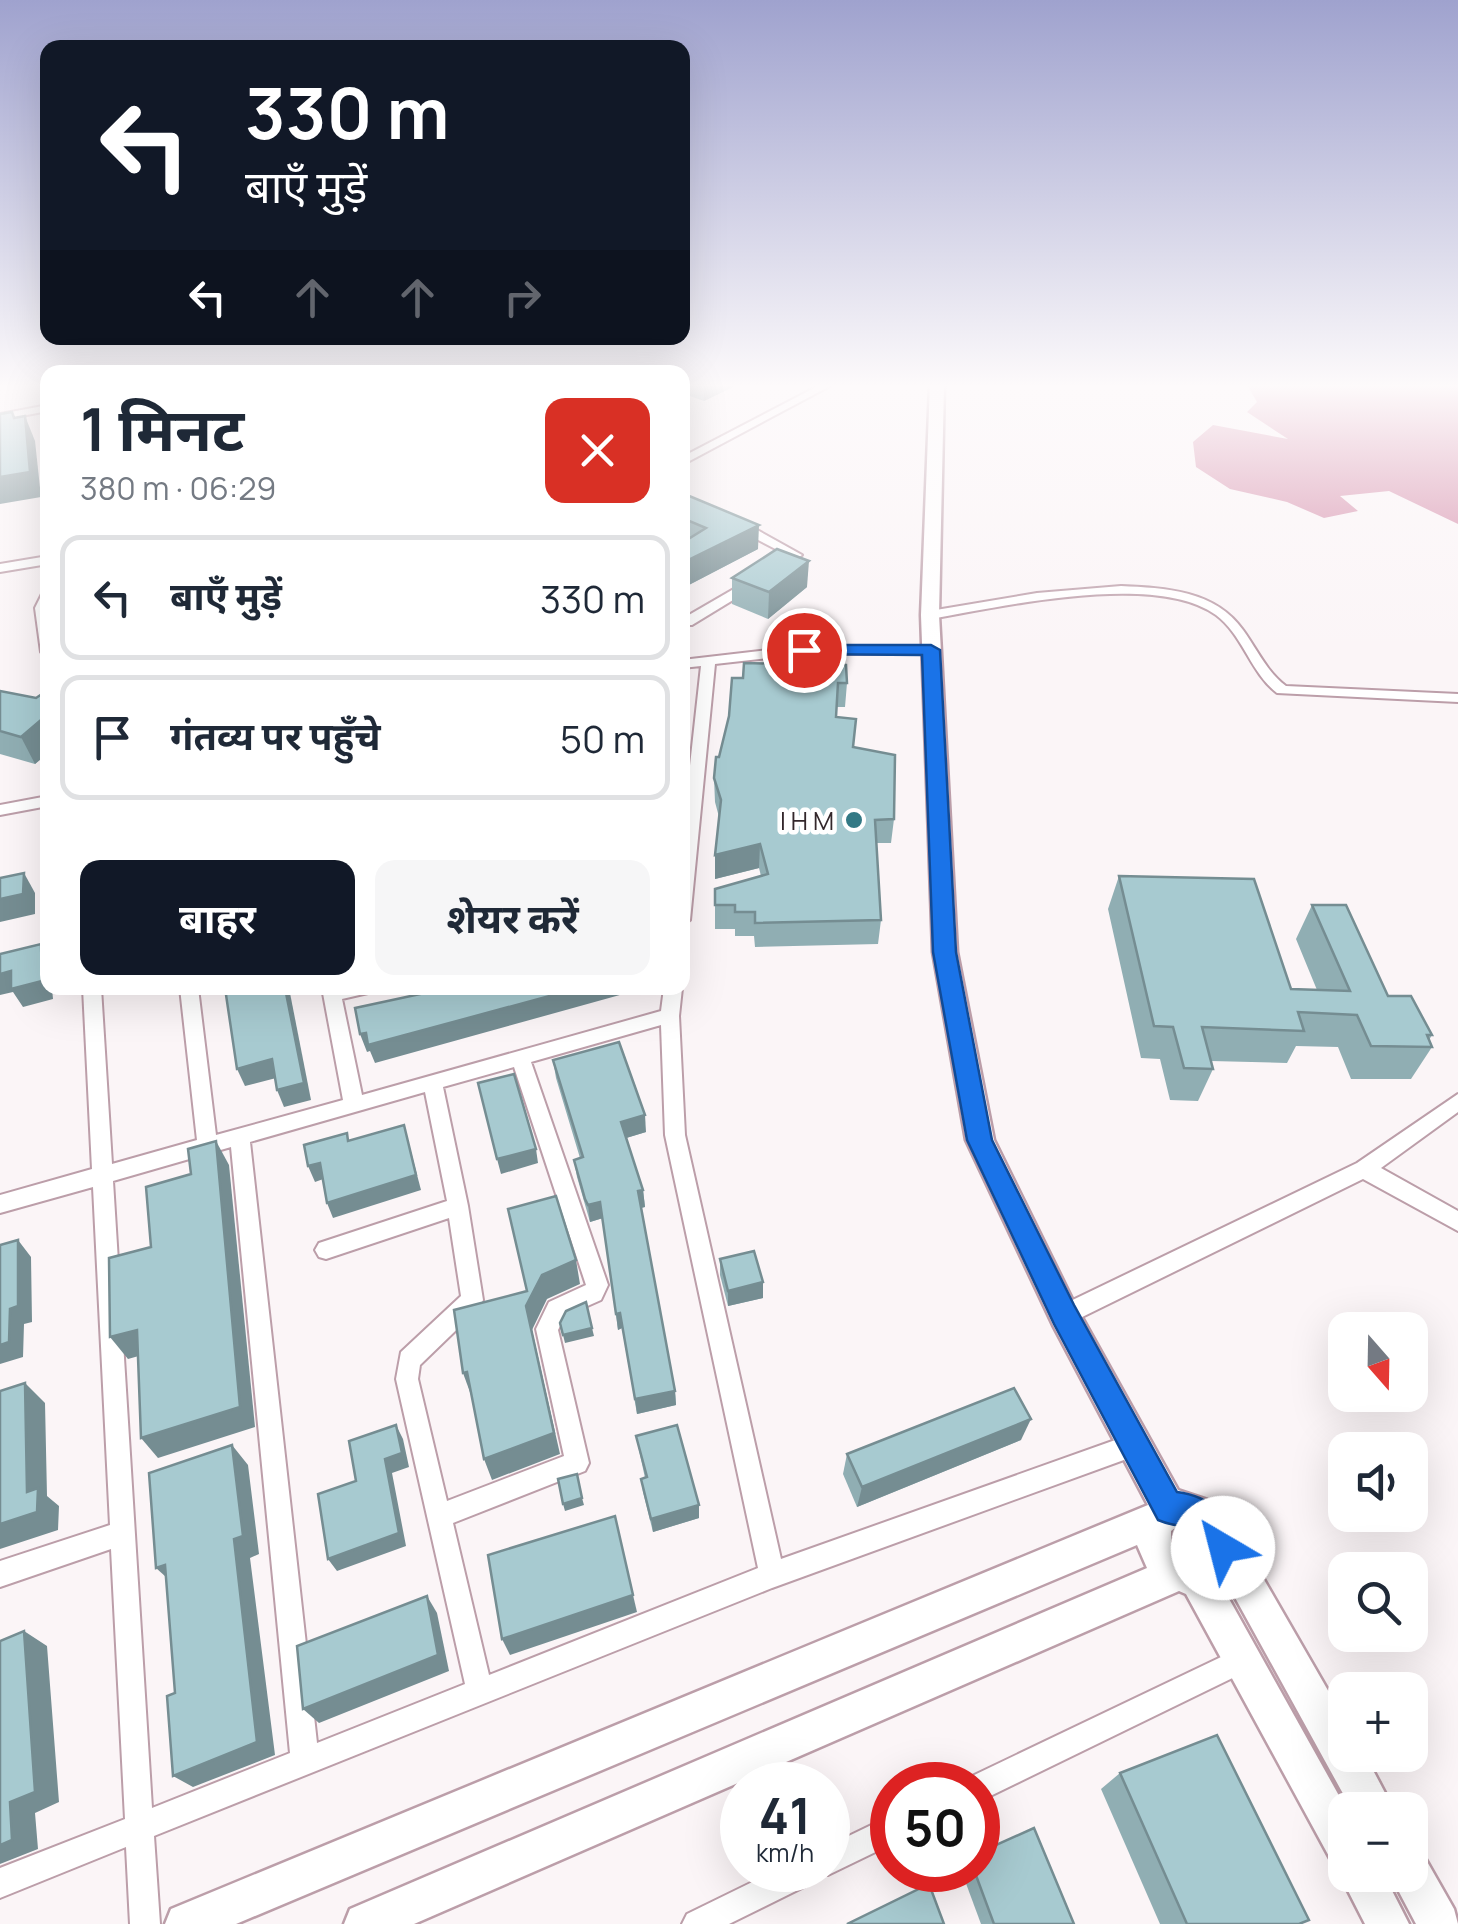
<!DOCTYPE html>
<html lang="hi">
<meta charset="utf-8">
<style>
body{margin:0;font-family:Manrope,"Noto Sans Devanagari",sans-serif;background:#f6f6f7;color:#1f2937;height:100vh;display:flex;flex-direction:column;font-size:38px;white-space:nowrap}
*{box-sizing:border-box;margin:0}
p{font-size:32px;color:#747a83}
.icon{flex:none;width:55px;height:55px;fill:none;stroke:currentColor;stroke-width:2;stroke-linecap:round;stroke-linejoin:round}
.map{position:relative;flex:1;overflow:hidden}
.side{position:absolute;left:40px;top:365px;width:650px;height:630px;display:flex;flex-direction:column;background:#fff;border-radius:20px;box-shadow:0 10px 40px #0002}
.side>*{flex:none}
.guide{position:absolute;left:40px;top:40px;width:650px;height:305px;border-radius:20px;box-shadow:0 10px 40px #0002;background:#111827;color:#fff;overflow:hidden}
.needle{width:65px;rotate:160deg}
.fabs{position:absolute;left:1328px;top:1312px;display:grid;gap:20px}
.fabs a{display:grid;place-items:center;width:100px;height:100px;border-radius:20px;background:#fff;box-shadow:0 10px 40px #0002;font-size:50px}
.speed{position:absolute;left:720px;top:1762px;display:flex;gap:20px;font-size:50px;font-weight:700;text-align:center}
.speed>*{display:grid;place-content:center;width:130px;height:130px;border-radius:50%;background:#fff;box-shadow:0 10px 40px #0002;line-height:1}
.speed small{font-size:25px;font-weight:400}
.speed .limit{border:15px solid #d22;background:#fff;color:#111}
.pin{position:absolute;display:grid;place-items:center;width:85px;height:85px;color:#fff;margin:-42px;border:5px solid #fff;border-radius:50%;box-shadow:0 2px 10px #0007}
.me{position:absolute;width:110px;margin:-55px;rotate:323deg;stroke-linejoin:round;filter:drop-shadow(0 0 8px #0008)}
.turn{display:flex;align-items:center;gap:35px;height:210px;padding:0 40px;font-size:45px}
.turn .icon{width:130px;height:130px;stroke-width:2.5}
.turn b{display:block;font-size:70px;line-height:85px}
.lanes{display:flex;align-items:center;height:95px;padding:0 40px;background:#0003;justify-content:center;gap:50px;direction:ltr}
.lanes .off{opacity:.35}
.round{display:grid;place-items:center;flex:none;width:105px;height:105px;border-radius:20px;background:#f6f6f7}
.summary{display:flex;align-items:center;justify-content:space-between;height:170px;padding:0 40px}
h1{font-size:60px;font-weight:700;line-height:75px}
.cta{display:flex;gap:20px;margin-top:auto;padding:20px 40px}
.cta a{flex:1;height:115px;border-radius:20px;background:#111827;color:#fff;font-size:40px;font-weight:700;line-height:115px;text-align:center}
.cta a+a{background:#f6f6f7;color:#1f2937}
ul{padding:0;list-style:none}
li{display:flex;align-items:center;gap:30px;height:125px;margin:0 20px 15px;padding:0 20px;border:5px solid #e0e1e3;border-radius:20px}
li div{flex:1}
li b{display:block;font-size:38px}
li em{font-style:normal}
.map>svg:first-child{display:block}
</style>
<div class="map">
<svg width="1458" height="1924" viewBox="0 0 1458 1924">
<rect width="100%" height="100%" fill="#fbf5f7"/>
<!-- water -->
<path fill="#d388a6" d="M1247 385H1458V524L1389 491 1340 496 1358 511 1324 518 1287 502 1230 489 1196 467 1193 442 1213 425 1288 439 1247 412 1257 402Z"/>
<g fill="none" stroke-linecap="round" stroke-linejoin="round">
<!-- street casing -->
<g stroke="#bc9ea9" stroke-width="4">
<g id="street">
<path d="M820 385H832L682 465V457Z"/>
<path d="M48 405V411L0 420V414Z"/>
<path d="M733 521H741L802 555 782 570H774V564L787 555 733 527Z"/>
<path d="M48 556V564L0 572V564Z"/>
<path d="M751 579 757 583 756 586 692 625H682V619Z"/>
<path d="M1121 586C1165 588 1215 590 1243 630 1257 649 1266 671 1286 686L1458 694V702L1277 693C1250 672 1243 635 1216 615 1155 571 1001 607 930 619L923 615 930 611 1037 593Z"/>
<path d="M48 591V656L41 652 35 608 43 592Z"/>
<path d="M804 646H931L938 650 931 654H804L715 664 690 920 682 926V838L701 666 682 668V660Z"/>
<path d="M48 796V806L0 815V805Z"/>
<path d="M83 988H101L112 1164 197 1140 180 988H198L216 1135 343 1100 322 988H371L368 993 342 999 362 1095 661 1011 664 988H682L679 1016 685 1135 781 1559 1135 1433 1143 1437 1147 1445 1143 1453 772 1588 154 1836 160 1924H130L126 1847 0 1898V1868L125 1819 111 1549 0 1587V1561L110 1525 93 1187 0 1213V1195L92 1169ZM661 1025 665 1135 758 1568 489 1675 453 1523 585 1471 589 1463 558 1330 565 1316 601 1300 608 1285 531 1062ZM514 1067 586 1285 549 1302 536 1329 564 1456 447 1501 418 1379 420 1365 480 1307 483 1300 468 1206 443 1087ZM425 1092 447 1201 319 1243 315 1250 319 1257 326 1259 449 1218 461 1296 401 1352 396 1379 465 1684 317 1743 250 1142ZM231 1147 290 1753 152 1808 113 1181Z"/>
<path d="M1458 1094V1112L1381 1168 1458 1211V1231L1363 1179 1072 1322 1064 1325 1056 1322 1053 1315 1056 1308 1357 1163Z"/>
<path d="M1242 1647 1251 1651 1255 1660 1251 1669 978 1802V1785H965L968 1778Z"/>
<path d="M892 1815V1844L828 1875 821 1873 818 1880 729 1924H682L687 1914 777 1870H828V1846Z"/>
</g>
</g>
<!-- secondary casing -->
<g stroke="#bc9ea9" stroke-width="5">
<g id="secondary">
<path d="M930 385H944L939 615 957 952 994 1140 1075 1305 1178 1490 1211 1501 1225 1512 1345 1720V1755H1365L1394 1810H1352L1227 1583 1223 1588 1347 1810 1345 1875H1384L1409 1924H1365L1340 1875 1344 1866 1331 1860 1186 1594 1179 1591 414 1924H344L350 1909 1147 1568 1137 1545 236 1924H165L171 1909 1148 1505 1053 1325 966 1140 933 952 921 615ZM1180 1524C1195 1528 1204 1538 1204 1554L1200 1559 1187 1558 1171 1542V1531Z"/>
<path d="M1410 1852 1425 1858 1454 1909 1458 1924H1416L1390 1875H1410Z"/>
</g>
</g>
<!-- street -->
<use href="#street" fill="#fff" fill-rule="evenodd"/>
<!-- secondary -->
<use href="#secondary" fill="#fff" fill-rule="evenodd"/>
</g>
<!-- wall -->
<g fill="#90aeb3">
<path d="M682 385H737L704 401 682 393Z"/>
<path d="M682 493 758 549 685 587 682 586Z"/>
<path d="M732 578 807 587 768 619 732 604Z"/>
<path d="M732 678 847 683 845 707H837L836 717 894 819 891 843H876L881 920 878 944 755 947 754 936H735V929H715V889L761 876 759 868 715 879V855L719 817 715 802 714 778 729 716Z"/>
<path d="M0 691 36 698 48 695V753L35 764 0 754Z"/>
<path d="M1119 876 1291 989 1317 990 1296 939 1312 905 1388 996 1432 1035 1429 1040 1432 1047 1411 1079H1351L1338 1047 1296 1046 1287 1063 1211 1061 1213 1069 1198 1101 1170 1100 1160 1059 1141 1058 1108 909Z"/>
<path d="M553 1060 646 1132 626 1138 643 1190 645 1207 641 1208 675 1391 676 1405 637 1414 622 1328 618 1330 603 1218 590 1222 588 1215 577 1177 574 1160 580 1158 556 1078Z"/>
<path d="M720 1259 763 1298 728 1306 720 1275Z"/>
<path d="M636 1436 699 1505V1518L653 1532 643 1492 641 1479 645 1478Z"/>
<path d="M1021 1440 857 1507 843 1474 847 1454Z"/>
<path d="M1120 1773 1299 1924H1160L1101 1789Z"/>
<path d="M961 1870H978L1074 1924H981Z"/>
</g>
<!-- shaded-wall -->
<g fill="#758d92">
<path d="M704 385H737L704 401Z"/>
<path d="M25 416 35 441 41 497 0 504V477Z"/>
<path d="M759 525 758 549 685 587 684 562Z"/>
<path d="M809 561 807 587 768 619 769 592Z"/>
<path d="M48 714V753L35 764 21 737Z"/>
<path d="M760 844 759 868 715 879V855Z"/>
<path d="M24 873 35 893V914L0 922V899Z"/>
<path d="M41 944 48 955V988H52L53 999 23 1007 13 992 0 995V974Z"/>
<path d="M285 988H289L311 1100 284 1107 277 1090Z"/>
<path d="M579 988H645L375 1063 370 1051 367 1052 360 1034Z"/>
<path d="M272 1059 280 1077 245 1086 237 1069Z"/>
<path d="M645 1115 646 1132 623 1139 621 1122Z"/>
<path d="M404 1125 421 1190 333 1218 327 1203Z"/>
<path d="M216 1141 229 1165 255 1427 158 1458 141 1438Z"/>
<path d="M536 1149 538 1163 501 1174 497 1159Z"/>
<path d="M320 1163 326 1178 315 1182 308 1166Z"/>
<path d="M643 1190 645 1207 640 1208 638 1191Z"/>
<path d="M600 1202 603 1218 590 1222 588 1205Z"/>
<path d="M18 1240 31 1257 32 1322 24 1324 23 1357 0 1364V1345L10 1309Z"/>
<path d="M576 1260 580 1284 547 1299 532 1330 560 1454 492 1480 484 1459 526 1306 542 1275Z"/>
<path d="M763 1282V1298L728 1306V1291Z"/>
<path d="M620 1313 622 1328 618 1330 616 1314Z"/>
<path d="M592 1328 594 1336 565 1343 563 1335Z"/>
<path d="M137 1330 153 1352 128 1359 110 1337Z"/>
<path d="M467 1372 475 1394 471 1395 463 1373Z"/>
<path d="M25 1383 45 1403 47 1496 59 1506 58 1530 0 1549V1524L27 1492Z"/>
<path d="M675 1391 676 1405 637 1414 635 1399Z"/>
<path d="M1031 1419 1021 1440 857 1507 862 1487Z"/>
<path d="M396 1425 403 1439 409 1467 392 1473 406 1546 337 1571 328 1559 385 1459Z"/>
<path d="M232 1445 248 1465 259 1554 250 1558 275 1755 193 1787 173 1776 234 1539Z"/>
<path d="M582 1498 584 1505 565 1511 563 1504Z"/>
<path d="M699 1505V1518L653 1532 651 1519Z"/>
<path d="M165 1565 176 1586 156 1568Z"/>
<path d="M633 1595 637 1612 510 1655 502 1639Z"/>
<path d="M427 1596 437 1613 449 1671 319 1723 303 1709Z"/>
<path d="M24 1631 47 1646 59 1802 35 1813 38 1849 0 1864V1845L10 1802Z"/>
</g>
<!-- building -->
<g fill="#a7cad0" stroke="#758d92" stroke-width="2.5">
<path d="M12 412 14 418 25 416 30 472 0 477V414Z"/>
<path d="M682 493 759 525 684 562H682V543L706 528 682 518Z"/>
<path d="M777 549 809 561 769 592 732 578Z"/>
<path d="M744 663 846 665 847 683H838L836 717 856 719 853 747 895 755 894 819 875 820 881 920 755 923V912H735V905H715V889L768 874 760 844 715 855 721 800 714 778 716 757H719L729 716 732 678H743Z"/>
<path d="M0 691 36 698 42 694 48 695V714L21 737 0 731Z"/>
<path d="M24 873 23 894 0 899V878Z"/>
<path d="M1119 876 1254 879 1291 989 1350 991 1312 905H1346L1388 996H1411L1432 1035H1427L1432 1047 1371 1046 1357 1015 1298 1012 1304 1031 1202 1027 1213 1069 1184 1068 1173 1027 1154 1026Z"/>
<path d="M41 944 42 981 11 989V971L0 974V954Z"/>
<path d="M225 988H285L304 1083 277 1090 272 1059 237 1069Z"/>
<path d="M448 988H579L368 1045 366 1033 360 1034 355 1008Z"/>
<path d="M619 1042 645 1115 621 1122 643 1190 638 1191 675 1391 635 1399 620 1313 616 1314 600 1202 588 1205 585 1199 574 1160 583 1157 553 1060Z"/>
<path d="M514 1074 536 1149 497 1159 478 1083Z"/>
<path d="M404 1125 416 1175 327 1203 320 1163 308 1166 304 1145 347 1133 348 1141Z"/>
<path d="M216 1141 240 1407 141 1438 137 1330 110 1337 109 1258 151 1247 146 1187 191 1174 188 1149Z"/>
<path d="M556 1196 576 1260 542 1275 526 1306 554 1433 484 1459 467 1372 463 1373 454 1310 527 1291 508 1209Z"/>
<path d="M18 1240V1306L10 1309 9 1342 0 1345V1245Z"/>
<path d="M754 1251 763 1282 728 1291 720 1259Z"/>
<path d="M586 1302 592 1328 563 1335 560 1323 566 1311Z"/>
<path d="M25 1383 27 1492 38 1488 37 1512 0 1524V1391Z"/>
<path d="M1014 1388 1031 1419 862 1487 847 1454Z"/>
<path d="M396 1425 402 1453 385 1459 399 1533 328 1559 318 1494 356 1481 349 1441Z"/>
<path d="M677 1425 699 1505 651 1519 641 1479 647 1477 636 1436Z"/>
<path d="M232 1445 243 1536 234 1539 257 1742 173 1776 167 1696 175 1693 165 1565 156 1568 149 1473Z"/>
<path d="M577 1474 582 1498 563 1504 558 1479Z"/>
<path d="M615 1516 633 1595 502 1639 488 1555Z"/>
<path d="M427 1596 438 1655 303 1709 297 1646Z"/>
<path d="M24 1631 35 1792 10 1802 12 1840 0 1845V1641Z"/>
<path d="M1217 1735 1309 1920 1299 1924H1187L1120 1773Z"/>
<path d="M1034 1828 1074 1924H994L974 1870H978V1853Z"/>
<path d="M929 1884 944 1924H847Z"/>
</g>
<!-- sky -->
<linearGradient id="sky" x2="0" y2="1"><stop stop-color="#9fa2ce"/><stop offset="0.59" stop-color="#fdfafb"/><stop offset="1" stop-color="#fdfafb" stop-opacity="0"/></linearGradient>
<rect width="1458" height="654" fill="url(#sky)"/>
<!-- route -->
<path fill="#1a73e8" stroke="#114b97" stroke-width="2.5" d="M804 645H931L940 650 956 952 992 1140 1074 1305 1177 1492C1214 1497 1226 1515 1239 1548L1234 1560 1223 1565 1212 1560C1192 1512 1194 1535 1158 1520L1054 1324 967 1140 933 952 922 655 798 654 795 650Z"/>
<!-- markers -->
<circle fill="#337985" stroke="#fff" stroke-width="4" cx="854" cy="820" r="10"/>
<g text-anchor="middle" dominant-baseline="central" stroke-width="9" stroke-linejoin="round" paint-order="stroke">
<!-- poi labels -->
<g font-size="25" fill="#33272b" stroke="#fff" text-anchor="end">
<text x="834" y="820">I H M</text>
</g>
</g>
</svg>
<div class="fabs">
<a><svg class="needle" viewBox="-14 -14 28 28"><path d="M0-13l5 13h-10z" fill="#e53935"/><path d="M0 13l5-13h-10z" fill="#747a83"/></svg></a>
<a><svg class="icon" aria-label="sound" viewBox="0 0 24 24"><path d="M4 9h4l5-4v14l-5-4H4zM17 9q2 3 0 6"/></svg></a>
<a><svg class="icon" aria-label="search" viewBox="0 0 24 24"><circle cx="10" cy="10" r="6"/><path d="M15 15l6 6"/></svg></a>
<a>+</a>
<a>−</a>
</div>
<div class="speed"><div>41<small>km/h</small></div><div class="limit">50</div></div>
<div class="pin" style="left:804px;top:650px;background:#d93025"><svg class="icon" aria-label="arrive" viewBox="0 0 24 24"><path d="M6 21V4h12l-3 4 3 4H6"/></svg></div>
<svg class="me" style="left:1223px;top:1548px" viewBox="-20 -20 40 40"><circle r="19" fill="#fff"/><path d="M0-13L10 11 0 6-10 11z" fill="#1a73e8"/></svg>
<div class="guide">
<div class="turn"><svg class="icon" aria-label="left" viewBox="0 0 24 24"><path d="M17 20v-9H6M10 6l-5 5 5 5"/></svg><div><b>330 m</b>बाएँ मुड़ें</div></div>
<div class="lanes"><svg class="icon" aria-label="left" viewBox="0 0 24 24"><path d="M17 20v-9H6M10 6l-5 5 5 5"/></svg><svg class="icon off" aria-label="ahead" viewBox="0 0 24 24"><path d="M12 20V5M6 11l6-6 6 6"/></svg><svg class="icon off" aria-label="ahead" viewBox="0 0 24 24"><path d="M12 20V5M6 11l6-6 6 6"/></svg><svg class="icon off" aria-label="right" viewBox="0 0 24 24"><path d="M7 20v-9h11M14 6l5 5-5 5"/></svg></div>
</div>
<section class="side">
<div class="summary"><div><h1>1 मिनट</h1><p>380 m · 06:29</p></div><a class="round" style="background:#d93025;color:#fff"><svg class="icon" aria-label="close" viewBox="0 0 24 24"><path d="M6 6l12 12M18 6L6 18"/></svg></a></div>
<ul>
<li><svg class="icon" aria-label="left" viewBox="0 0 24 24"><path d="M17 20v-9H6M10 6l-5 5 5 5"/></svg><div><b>बाएँ मुड़ें</b></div><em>330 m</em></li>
<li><svg class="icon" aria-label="arrive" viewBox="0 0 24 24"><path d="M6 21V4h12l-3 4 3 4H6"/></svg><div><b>गंतव्य पर पहुँचे</b></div><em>50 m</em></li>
</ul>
<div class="cta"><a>बाहर</a><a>शेयर करें</a></div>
</section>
</div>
